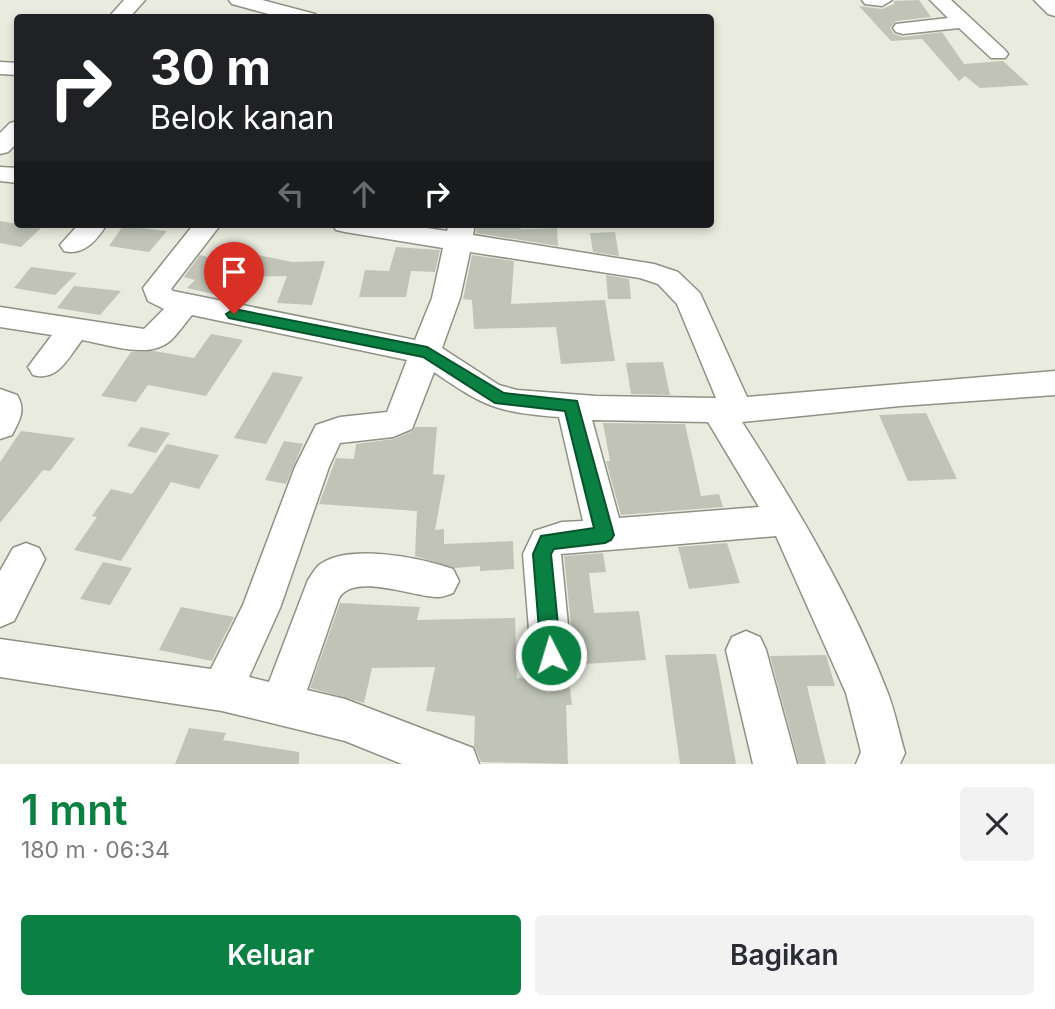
<!DOCTYPE html>
<html lang="id">
<meta charset="utf-8">
<style>
body{margin:0;font-family:Inter,sans-serif;background:#f2f2f3;color:#2b2b33;height:100vh;display:flex;flex-direction:column;font-size:26px;white-space:nowrap}
*{box-sizing:border-box;margin:0}
p{font-size:23px;color:#7c7c81}
.icon{flex:none;width:38px;height:38px;fill:none;stroke:currentColor;stroke-width:2;stroke-linecap:round;stroke-linejoin:round}
.map{position:relative;height:764px;overflow:hidden}
.panel{display:flex;flex-direction:column;background:#fff;flex:1}
.panel>*{flex:none}
.guide{position:absolute;left:14px;top:14px;width:700px;height:214px;border-radius:7px;box-shadow:0 4px 10px #0003;background:#202124;color:#fff;overflow:hidden}
.pin{position:absolute;display:grid;place-items:center;width:60px;height:60px;color:#fff;margin:-72px -30px;border-radius:50% 50% 50% 0;rotate:-45deg;box-shadow:0 0 7px #0007}
.pin .icon{rotate:45deg}
.me{position:absolute;width:77px;margin:-38px;rotate:355deg;stroke-linejoin:round;filter:drop-shadow(0 0 5px #0008)}
.turn{display:flex;align-items:center;gap:24px;height:147px;padding:0 21px;font-size:32px}
.turn .icon{width:91px;height:91px;stroke-width:2.5}
.turn b{display:block;font-size:49px;line-height:60px}
.lanes{display:flex;align-items:center;height:66px;padding:0 21px;background:#0003;justify-content:center;gap:35px;direction:ltr}
.lanes .off{opacity:.35}
.round{display:grid;place-items:center;flex:none;width:74px;height:74px;border-radius:7px;background:#f2f2f3}
.summary{display:flex;align-items:center;justify-content:space-between;height:119px;padding:0 21px}
h1{font-size:42px;font-weight:600;line-height:52px;color:#0b8043}
.primary-button{display:flex;gap:14px;margin-top:auto;padding:14px 21px}
.primary-button a{flex:1;height:80px;border-radius:7px;background:#0b8043;color:#fff;font-size:28px;font-weight:600;line-height:80px;text-align:center}
.primary-button a+a{background:#f2f2f3;color:#2b2b33}
.map>svg:first-child{display:block}
</style>
<div class="map">
<svg width="1055" height="764" viewBox="0 0 1055 764">
<rect width="100%" height="100%" fill="#e9ebde"/>
<!-- building -->
<g fill="#c0c3b6">
<path d="M919 0 931 17 896 21 890 28 894 34 903 37 942 32 964 64 1003 61 1029 85 980 88 965 76 959 81 922 39 891 41 859 6 882 9 894 4V1Z"/>
<path d="M0 221 18 224 43 226 21 247 0 243Z"/>
<path d="M477 224H521V229L557 228 558 246 476 233Z"/>
<path d="M123 226 167 231 149 252 109 246Z"/>
<path d="M615 232 619 256 593 252 590 233Z"/>
<path d="M396 247 440 250 435 272 411 271 406 297H359L365 270 389 271Z"/>
<path d="M224 248 292 262 325 261 312 305 277 303 287 276 239 277 222 296 187 288 195 280 184 277 200 255 215 259Z"/>
<path d="M472 255 514 261 511 304 605 300 615 361 561 364 556 327 474 329 472 300 463 299Z"/>
<path d="M31 267 77 273 55 295 14 288Z"/>
<path d="M606 275 629 279 631 299H608Z"/>
<path d="M74 286 121 291 100 315 57 308Z"/>
<path d="M211 334 243 340 206 396 148 385 136 402 101 396 131 352 154 351 194 358Z"/>
<path d="M663 362 670 395 631 394 626 363Z"/>
<path d="M273 372 303 377 266 444 234 438Z"/>
<path d="M926 413 957 479 908 481 879 415Z"/>
<path d="M603 423 685 424 701 496 719 494 723 507 621 515 606 461H610Z"/>
<path d="M141 427 170 433 156 453 127 446Z"/>
<path d="M415 427H437L433 474 445 475 435 530 444 529V544L513 541 514 569 480 571V566L455 568 415 556 417 511 319 504 336 458 354 459 356 444 394 439 413 431Z"/>
<path d="M21 431 75 438 50 471 43 470 0 523V462Z"/>
<path d="M284 441 303 444 286 484 265 480Z"/>
<path d="M167 444 219 455 199 489 171 482 121 561 74 550 97 517 92 516 111 489 132 494Z"/>
<path d="M727 543 740 583 689 589 678 547Z"/>
<path d="M603 553 606 572 589 573 594 613 639 611 646 660 569 665 574 655 564 556Z"/>
<path d="M103 562 132 568 110 605 80 599Z"/>
<path d="M340 603 420 607 417 620 515 618 517 678 568 673 572 705H566L568 764 481 762 474 746 475 716 426 711 435 667 372 668 364 703 310 688Z"/>
<path d="M181 607 234 617 212 661 159 650Z"/>
<path d="M716 654 736 764H680L665 655Z"/>
<path d="M826 655 835 686H807L826 764H799L770 656Z"/>
<path d="M189 728 226 733 223 740 299 752V764H175Z"/>
</g>
<g fill="none" stroke-linecap="round" stroke-linejoin="round">
<!-- minor casing -->
<g stroke="#8f9185" stroke-width="3">
<g id="minor">
<path d="M124 0H145L129 18H108Z"/>
<path d="M229 0H262L315 14 318 18H283L232 4Z"/>
<path d="M862 0H892L882 6 865 4Z"/>
<path d="M930 0H951L1005 50 1008 54 1005 58H991L959 28 903 34 896 32 893 28 896 24 948 18Z"/>
<path d="M1034 0H1055V16L1048 14Z"/>
<path d="M0 62 18 63V75L0 74Z"/>
<path d="M18 121V142L8 152 0 154V133L10 123Z"/>
<path d="M0 167 18 168V183L0 181Z"/>
<path d="M79 224H107C97 240 84 256 64 251L60 245Z"/>
<path d="M194 224H221L171 289 173 291 415 340 432 298 443 248 345 232 336 230 332 224H399L447 231 449 224H475L473 235 654 264 678 272 700 293 747 397 1055 371V395L900 406 742 422C797 507 850 596 887 691 895 711 899 733 905 753L900 764H856L861 752 846 693 776 536 561 554 571 655 565 668 551 674 537 668 531 655 523 554 534 531 562 522 583 521 559 417C496 412 485 407 434 372L412 429 393 437 340 443 329 467 280 608 249 677 269 682 308 580C311 576 314 570 318 566 346 542 422 558 453 569L459 581 453 593C448 595 443 597 438 597 414 597 354 572 339 598L307 690 345 699 473 748 479 764H402L345 741 222 711 0 677V639L211 669 243 605 295 467 316 425 340 417 387 412 407 360 192 315C185 323 178 334 170 341 148 360 107 344 82 340 68 358 58 382 33 375L28 367 52 335 0 327V307L144 329 164 309 148 301 143 288ZM470 252 640 278 658 284 677 304 716 398 596 396 517 390 499 385 442 348 460 298ZM592 420 708 422 759 507 619 518Z"/>
<path d="M0 389 17 395C26 410 20 420 12 435L0 439Z"/>
<path d="M26 543 39 548 45 559 14 621 0 627V571L13 548Z"/>
<path d="M746 631 760 637 766 650 797 764H753L726 650 732 637Z"/>
</g>
</g>
<!-- minor -->
<use href="#minor" fill="#fff" fill-rule="evenodd"/>
</g>
<!-- route -->
<path fill="#0b8043" stroke="#07532c" stroke-width="2" d="M234 309 427 347 504 393 577 401 614 535 611 540 605 543 554 549 551 554 561 655 558 662 551 665 544 662 541 655 533 554 541 536 594 528 565 411 495 403 423 357 229 318 226 314Z"/>
</svg>
<div class="pin" style="left:234px;top:314px;background:#d93025"><svg class="icon" aria-label="arrive" viewBox="0 0 24 24"><path d="M6 21V4h12l-3 4 3 4H6"/></svg></div>
<svg class="me" style="left:551px;top:655px" viewBox="-20 -20 40 40"><circle r="17" fill="#0b8043" stroke="#fff" stroke-width="3"/><path d="M0-11L8 9 0 5-8 9z" fill="#fff"/></svg>
<div class="guide">
<div class="turn"><svg class="icon" aria-label="right" viewBox="0 0 24 24"><path d="M7 20v-9h11M14 6l5 5-5 5"/></svg><div><b>30 m</b>Belok kanan</div></div>
<div class="lanes"><svg class="icon off" aria-label="left" viewBox="0 0 24 24"><path d="M17 20v-9H6M10 6l-5 5 5 5"/></svg><svg class="icon off" aria-label="ahead" viewBox="0 0 24 24"><path d="M12 20V5M6 11l6-6 6 6"/></svg><svg class="icon" aria-label="right" viewBox="0 0 24 24"><path d="M7 20v-9h11M14 6l5 5-5 5"/></svg></div>
</div>
</div>
<section class="panel">
<div class="summary"><div><h1>1 mnt</h1><p>180 m · 06:34</p></div><a class="round"><svg class="icon" aria-label="close" viewBox="0 0 24 24"><path d="M6 6l12 12M18 6L6 18"/></svg></a></div>
<div class="primary-button"><a>Keluar</a><a>Bagikan</a></div>
</section>
